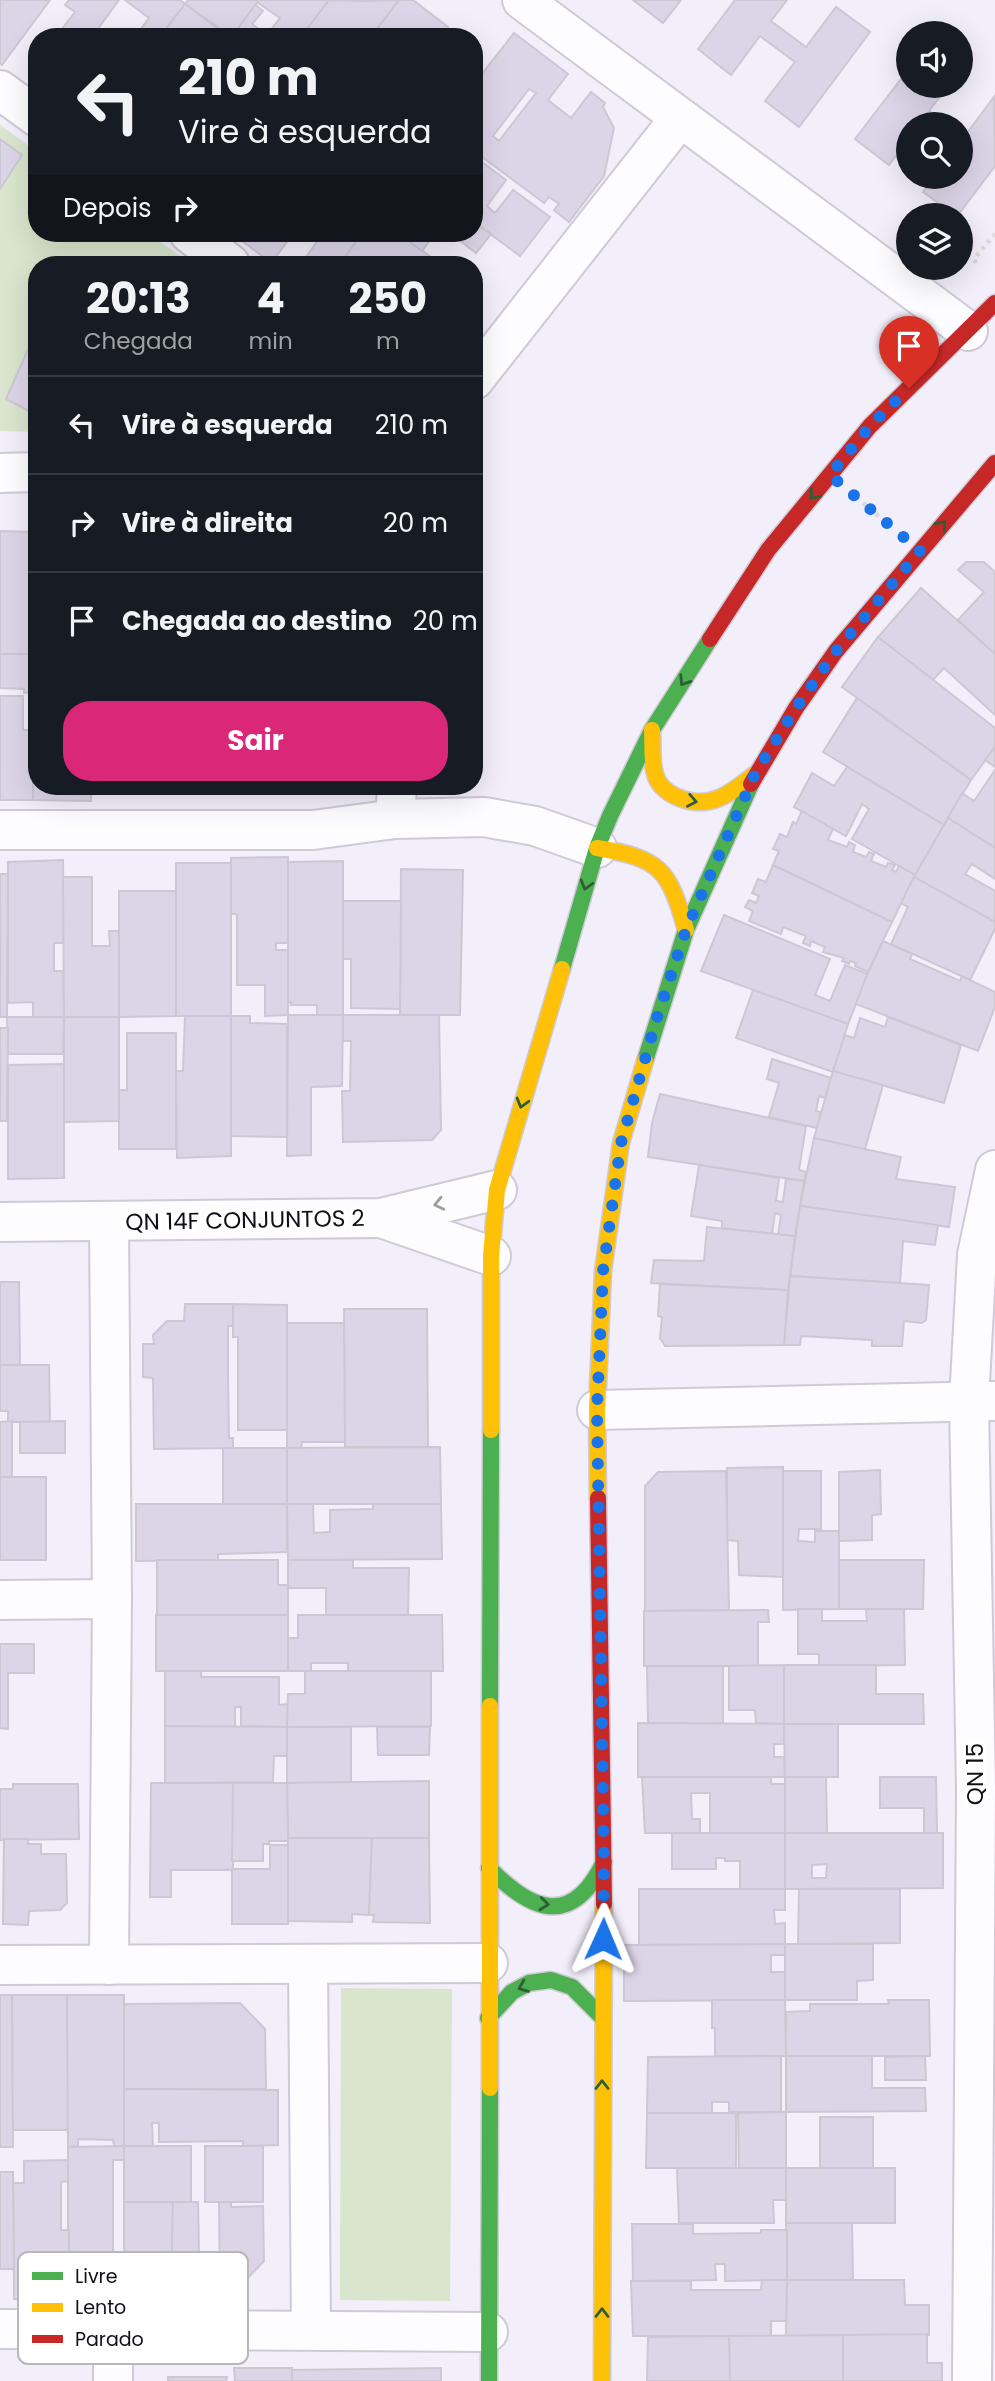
<!DOCTYPE html>
<html lang="pt">
<meta charset="utf-8">
<style>
body{margin:0;font-family:Poppins,sans-serif;background:#20242c;color:#f1f3f6;height:100vh;display:flex;flex-direction:column;font-size:26px;white-space:nowrap}
*{box-sizing:border-box;margin:0}
p{font-size:23px;color:#9ea1a6}
.icon{flex:none;width:38px;height:38px;fill:none;stroke:currentColor;stroke-width:2;stroke-linecap:round;stroke-linejoin:round}
.map{position:relative;flex:1;overflow:hidden}
.sheet{position:absolute;left:28px;top:256px;width:455px;height:539px;display:flex;flex-direction:column;background:#171b24;border-radius:28px;box-shadow:0 7px 28px #0002}
.sheet>*{flex:none}
.top-card{position:absolute;left:28px;top:28px;width:455px;height:214px;border-radius:28px;box-shadow:0 7px 28px #0002;background:#171b24;color:#f1f3f6;overflow:hidden}
.tools{position:absolute;left:896px;top:21px;display:grid;gap:14px}
.tools a{display:grid;place-items:center;width:77px;height:77px;border-radius:50%;background:#171b24;box-shadow:0 7px 28px #0002;font-size:35px}
.pin{position:absolute;display:grid;place-items:center;width:60px;height:60px;color:#fff;margin:-72px -30px;border-radius:50% 50% 50% 0;rotate:-45deg;box-shadow:0 0 7px #0007}
.pin .icon{rotate:45deg}
.me{position:absolute;width:77px;margin:-38px;rotate:1deg;stroke-linejoin:round;filter:drop-shadow(0 0 5px #0008)}
.turn{display:flex;align-items:center;gap:24px;height:147px;padding:0 35px;font-size:32px}
.turn .icon{width:91px;height:91px;stroke-width:2.5}
.turn b{display:block;font-size:49px;line-height:60px}
.then{display:flex;align-items:center;height:66px;padding:0 35px;background:#0003;gap:14px;font-size:26px}
.eta{display:flex;justify-content:space-evenly;align-items:center;height:119px;text-align:center}
.eta b{font-size:42px;font-weight:700;line-height:49px}
.action{display:flex;gap:14px;margin-top:auto;padding:14px 35px}
.action a{flex:1;height:80px;border-radius:28px;background:#db2777;color:#fff;font-size:28px;font-weight:700;line-height:80px;text-align:center}
ul{padding:0;list-style:none}
li{display:flex;align-items:center;gap:21px;height:98px;padding:0 35px;border-top:2px solid #363941}
li div{flex:1}
li b{display:block;font-size:26px}
li em{font-style:normal}
.map>svg:first-child{display:block}
</style>
<div class="map">
<svg width="995" height="2381" viewBox="0 0 995 2381">
<rect width="100%" height="100%" fill="#f2eefa"/>
<!-- green -->
<g fill="#d9e5cc">
<path d="M0 125 37 152V233H148L191 264H37V432L0 431Z"/>
<path d="M341 1988 452 1989 450 2301 340 2300Z"/>
</g>
<!-- building -->
<g fill="#dcd5e8" stroke="#ccc8d3" stroke-width="2" fill-rule="evenodd">
<path d="M0 0H50L2 65 0 63Z"/>
<path d="M69 0H119L92 37H56L75 12 65 5Z"/>
<path d="M125 0H180L185 4 160 37H149L140 30 149 18Z"/>
<path d="M188 0H259L232 37 185 4Z"/>
<path d="M259 0H329L301 37H232L255 5 263 11 252 24 267 35 280 18 257 2Z"/>
<path d="M329 0 363 1 399 0 371 37H301Z"/>
<path d="M399 0H413L448 27 440 37H371Z"/>
<path d="M633 0H681L663 23Z"/>
<path d="M735 0H787L771 21 806 47 836 7 870 32 799 127 765 101 795 62 760 36 731 75 698 49Z"/>
<path d="M185 4 229 37H160Z"/>
<path d="M514 33 568 74 548 100 571 118 591 92 605 103 603 107 614 128 604 176 569 222 554 210 559 204 549 197 544 203 474 151V84ZM529 89 536 93 499 141 493 136Z"/>
<path d="M474 66 483 72 474 84Z"/>
<path d="M908 70V86H948L929 111 947 124H908V139L889 165 855 139Z"/>
<path d="M994 97 995 166 958 215H955L923 192 934 177H961V135L964 137Z"/>
<path d="M0 139 22 155 0 189Z"/>
<path d="M474 156 506 180 487 206 495 213 513 190 550 217 520 256 474 222Z"/>
<path d="M474 222 491 234 476 253 450 233H474Z"/>
<path d="M232 233H291L293 234 271 263Z"/>
<path d="M317 233H363L340 264H301L321 236Z"/>
<path d="M363 233H398L435 260 432 264H344L341 262Z"/>
<path d="M398 233H435L422 251Z"/>
<path d="M37 329V415L6 399Z"/>
<rect x="33" y="499" width="4" height="138"/>
<path d="M0 531 33 532V654H0Z"/>
<path d="M966 562H984L995 572V654L958 620 984 592 958 570Z"/>
<path d="M921 588 995 654V715L944 668 933 680 878 637Z"/>
<path d="M878 637 995 728V747L971 780 842 687Z"/>
<path d="M0 654H33V692L24 693V689L0 688Z"/>
<path d="M33 654H37V786H91V801L33 800Z"/>
<path d="M0 696H23V730H33V800H0Z"/>
<path d="M857 698 971 780 944 825 823 752Z"/>
<path d="M995 747V767L985 760Z"/>
<path d="M847 767 944 825 915 875 852 839 869 809 862 804 846 836 794 807 812 773 834 786Z"/>
<path d="M995 770V848L948 818 962 793 974 801Z"/>
<rect x="115" y="786" width="30" height="7"/>
<path d="M185 786H202L203 792 185 793Z"/>
<path d="M342 786H369V793L342 792Z"/>
<path d="M802 811 833 829 828 840 847 847 849 842 855 845 853 852 866 857 869 852 874 854 871 861 886 867 888 863 895 865 892 870 896 872 899 866 915 875 892 922 773 865 779 851 773 849 780 834 787 837 793 822 796 824Z"/>
<path d="M948 818 995 848V879L972 864 965 874 995 891V922L914 877Z"/>
<path d="M288 857V943H276V950H288V1015L265 1016V985H237V914H231V858Z"/>
<path d="M63 860 64 943H54V971H63L64 1017H33V1002L8 1003V862Z"/>
<path d="M343 861V1015L317 1016V1005H291L292 1002 288 1003V862Z"/>
<rect x="176" y="863" width="55" height="153"/>
<path d="M773 865 892 922 868 972 855 966 856 963 850 961 849 964 842 961 844 958 823 952 825 947 811 941 810 946 803 943 806 936 783 927 781 934 749 921 753 911 745 907 749 900 756 903 759 896 752 893 758 879 766 882Z"/>
<path d="M401 869 463 870 460 1015H400Z"/>
<path d="M0 874H8L7 1017H0Z"/>
<path d="M63 877H92V946H110L109 931H120L119 1017H64Z"/>
<path d="M914 877 995 922V929L970 980 891 944 908 907 901 903Z"/>
<path d="M119 891H176V1016L119 1017Z"/>
<path d="M343 901H401L400 1009 351 1008V959H343Z"/>
<path d="M724 915 830 959 815 995 830 1001 845 965 868 974 848 1024 701 971Z"/>
<path d="M883 941 912 954 910 959 960 981 962 976 995 992V1007L978 1051 856 1004 866 977Z"/>
<path d="M753 990 848 1024 833 1072 736 1038Z"/>
<path d="M288 1015H343L342 1086 311 1087V1155L287 1156Z"/>
<path d="M343 1015H439L441 1130 432 1140 343 1142 342 1091H350L351 1041H343Z"/>
<path d="M185 1016H231V1156L177 1158 176 1071H183Z"/>
<path d="M231 1016H250V1023L287 1024V1137L231 1136Z"/>
<path d="M7 1017H64L63 1054H8Z"/>
<path d="M64 1017H119V1121L64 1122Z"/>
<path d="M888 1017 961 1045 944 1103 833 1071 845 1035 854 1038 860 1018 885 1027Z"/>
<path d="M0 1028H8L7 1121H0Z"/>
<path d="M127 1033H176V1149H119V1090H127Z"/>
<path d="M772 1059 831 1078 825 1098 819 1096 816 1111 821 1112 817 1128 769 1117 779 1083 767 1079Z"/>
<path d="M64 1064V1178L8 1179V1065Z"/>
<path d="M833 1071 883 1085 865 1149 814 1138Z"/>
<path d="M660 1094 806 1126 799 1170 806 1172 804 1181 648 1157 652 1123Z"/>
<path d="M814 1138 901 1157 896 1179 955 1187 949 1227 800 1206Z"/>
<path d="M699 1165 779 1178 776 1201 783 1202 786 1179 804 1181 795 1236 778 1235 781 1215 775 1213 772 1234 722 1228V1221L691 1216Z"/>
<path d="M800 1206 938 1225 935 1245 903 1241 900 1283 790 1276Z"/>
<path d="M707 1227 795 1236 788 1290 651 1283 654 1260 704 1261Z"/>
<path d="M790 1276 929 1285 926 1320 922 1323 904 1321 902 1346H872V1340L801 1336 800 1345H784Z"/>
<path d="M0 1282H19L20 1365H0Z"/>
<path d="M660 1284 788 1290 784 1345 665 1346 660 1338 662 1317 658 1316Z"/>
<path d="M185 1304H233V1326H228V1374L229 1438H233V1448L154 1449 153 1378 143 1377V1344H154L153 1335 167 1321H184Z"/>
<path d="M233 1304 287 1305V1430H238V1337H233Z"/>
<path d="M344 1309H427L428 1447H345Z"/>
<path d="M287 1323H344L345 1442H302L301 1448H287Z"/>
<path d="M0 1365H49L50 1422H8V1411H0Z"/>
<path d="M12 1421V1477H0V1422Z"/>
<path d="M65 1421V1453H20V1422Z"/>
<path d="M440 1447 441 1504H287V1448Z"/>
<path d="M223 1448H287V1504L223 1505Z"/>
<path d="M783 1467V1577L739 1575 738 1541 727 1540V1468Z"/>
<path d="M880 1470 881 1514 872 1515V1540L839 1541V1472Z"/>
<path d="M726 1471 729 1610 645 1611V1486L658 1472Z"/>
<path d="M783 1471H821V1529H799L798 1541 815 1542V1531H839V1609L783 1610Z"/>
<rect x="0" y="1477" width="46" height="83"/>
<path d="M136 1504H287V1552L218 1554V1560L136 1561Z"/>
<path d="M287 1504H313L314 1533 330 1532V1510L373 1509V1504H441L442 1559 288 1560Z"/>
<path d="M157 1560H278V1585H288V1615H157Z"/>
<path d="M288 1560H353V1568H409L408 1615H326V1588H288Z"/>
<path d="M839 1560H924L923 1609H839Z"/>
<path d="M798 1609H822V1621H867L866 1609H904L905 1665 819 1666V1654H798Z"/>
<path d="M768 1610 769 1622H758V1666H644V1611Z"/>
<rect x="156" y="1615" width="132" height="56"/>
<path d="M298 1615H442L443 1671H348V1663H311V1671H288V1638H298Z"/>
<path d="M0 1644H34V1673H8V1729L0 1728Z"/>
<path d="M784 1665V1724L756 1723 755 1710H729V1666Z"/>
<path d="M784 1665H876V1694H923L924 1724H784Z"/>
<path d="M647 1666H723V1723H648Z"/>
<path d="M165 1671H201V1677H279V1705L288 1704 287 1727 241 1726V1707H235V1727L165 1726Z"/>
<path d="M305 1671H431V1726L287 1727 288 1694H305Z"/>
<path d="M638 1723 784 1724V1744H774V1757H784L785 1777H638Z"/>
<path d="M784 1724H838V1777H785Z"/>
<path d="M165 1726 287 1727 288 1756H274L273 1782 165 1783Z"/>
<path d="M287 1727H351V1782L287 1783Z"/>
<path d="M377 1727H430L429 1755H378Z"/>
<path d="M642 1777H771V1784H785V1833H710V1793H691L692 1819H700V1833H645Z"/>
<path d="M785 1777H826L827 1833H785Z"/>
<path d="M880 1777H936L937 1833H924V1808H880Z"/>
<path d="M429 1781V1838H288L287 1783Z"/>
<path d="M151 1783H233V1870H171V1897H150Z"/>
<path d="M233 1783H287L288 1841H269V1844H263V1861H232Z"/>
<path d="M13 1784H78L79 1839 0 1840V1789H13Z"/>
<path d="M672 1833H785V1889H740V1861H725V1858H716V1869H672Z"/>
<path d="M785 1833H943V1888L785 1889ZM827 1864 826 1878H812V1865Z"/>
<path d="M288 1838H372L369 1915 352 1914V1922L288 1921Z"/>
<path d="M372 1838H429L430 1923 373 1922 374 1915H369Z"/>
<path d="M4 1839H28V1844H41V1854H66L67 1903 60 1910 29 1911 28 1925 3 1924Z"/>
<path d="M270 1845H288V1924H232V1869H270Z"/>
<path d="M639 1889H785V1910H774L775 1924 785 1923V1944L639 1945Z"/>
<path d="M799 1889H900V1943L798 1944Z"/>
<path d="M785 1944H873V1980L857 1981V2000H785Z"/>
<path d="M785 1944V1955H771V1972H785V2000L624 2001V1945Z"/>
<path d="M0 1995H12L13 2147H0Z"/>
<path d="M12 1995H67L68 2130H13Z"/>
<path d="M67 1995H124V2146H114L113 2140 78 2139V2146L68 2147Z"/>
<path d="M712 2000H785L786 2056H715V2028H712Z"/>
<path d="M888 2000H929L930 2056H786V2012L810 2011V2004H889Z"/>
<path d="M240 2003 265 2029 266 2089H124V2004Z"/>
<path d="M781 2056V2112H729V2102H712V2113H647L648 2057Z"/>
<path d="M786 2056H872V2088H925L926 2111 786 2112Z"/>
<path d="M925 2056 926 2080H885V2057Z"/>
<path d="M124 2089 278 2090V2145L243 2146V2141L159 2142V2123H152L153 2146H124Z"/>
<path d="M786 2112V2168L739 2169 738 2113Z"/>
<path d="M647 2113H736V2168H646Z"/>
<rect x="820" y="2117" width="53" height="51"/>
<path d="M124 2146V2160H113V2259H68V2147Z"/>
<rect x="124" y="2146" width="67" height="56"/>
<rect x="205" y="2146" width="58" height="56"/>
<path d="M68 2160V2181L61 2182V2230H69V2299H14L13 2183H24V2161Z"/>
<path d="M677 2168H786L787 2200H773L774 2223H679Z"/>
<rect x="786" y="2168" width="109" height="55"/>
<path d="M0 2172H13L14 2269H0Z"/>
<path d="M124 2202H173L171 2285 124 2286Z"/>
<path d="M173 2202H198L199 2253H219L220 2285H171Z"/>
<path d="M219 2202H231V2207L263 2206 264 2261 241 2285H220Z"/>
<path d="M786 2223H852L853 2280H787Z"/>
<path d="M632 2224H693V2234L761 2233V2230H787V2280L725 2281V2264H715L716 2280 633 2281Z"/>
<path d="M762 2280H787V2321H771V2336H633L631 2281H691V2290H761Z"/>
<path d="M787 2280H904L905 2305H929V2335L786 2336Z"/>
<path d="M927 2334V2363H942V2381H843V2335Z"/>
<path d="M843 2335V2381H730L729 2336Z"/>
<path d="M729 2336 730 2381H647L648 2337Z"/>
<path d="M234 2368H292V2381H235Z"/>
<path d="M441 2368V2381H292V2370Z"/>
<path d="M168 2377H227L226 2381H168Z"/>
</g>
<g fill="none" stroke-linecap="round" stroke-linejoin="round">
<!-- street casing -->
<g stroke="#cecad6" stroke-width="42">
<g id="street">
<path d="M522 0 968 331"/>
<path d="M0 90 37 117"/>
<path d="M189 233 230 264"/>
<path d="M474 380 680 118"/>
<path d="M0 473 37 472"/>
<path d="M395 819 484 817 535 826 597 848"/>
<path d="M0 830H313L395 819 397 786"/>
<path d="M381 1218 491 1256"/>
<path d="M0 1222 381 1218 497 1190"/>
<path d="M109 1222 112 1599 109 1965"/>
<path d="M597 1410 993 1401"/>
<path d="M0 1600 112 1599"/>
<path d="M308 1964 311 2329"/>
<path d="M0 1965 488 1963"/>
<path d="M0 2329 488 2332"/>
<path d="M113 2329V2381"/>
<path d="M972 2381 976 1789 969 1401 977 1255 995 1170"/>
</g>
</g>
<!-- fast casing -->
<g stroke="#cecad6" stroke-width="19">
<g id="fast">
<path d="M562 969 597 848 610 816 652 730 710 639"/>
<path d="M645 1061 686 930 751 784"/>
<path d="M490 1706 491 1430"/>
<path d="M489 1868C532 1912 572 1928 604 1862"/>
<path d="M488 2018 512 1992 529 1983 551 1980 572 1987 602 2017"/>
<path d="M489 2381 490 2088"/>
</g>
</g>
<!-- slow casing -->
<g stroke="#cecad6" stroke-width="19">
<g id="slow">
<path d="M652 730C653 744 651 760 655 774 658 785 666 792 677 797 709 811 730 794 755 774"/>
<path d="M597 848C660 858 669 869 686 930"/>
<path d="M491 1430V1256L497 1190 562 969"/>
<path d="M598 1498 597 1410 603 1271 621 1143 645 1061"/>
<path d="M490 2088V1706"/>
<path d="M602 2381 604 1904"/>
</g>
</g>
<!-- jam casing -->
<g stroke="#cecad6" stroke-width="19">
<g id="jam">
<path d="M710 639 768 550 870 426 995 303"/>
<path d="M751 784 796 708 836 651 995 463"/>
<path d="M598 1498 604 1904"/>
</g>
</g>
<!-- path -->
<g stroke="#dad9dc" stroke-width="4.5" stroke-dasharray="3.5 5" stroke-linecap="butt">
<path d="M976 263 974 259 995 234"/>
<path d="M863 503 888 524"/>
</g>
<!-- street -->
<use href="#street" stroke="#fdfcfe" stroke-width="38"/>
<!-- fast -->
<use href="#fast" stroke="#4caf50" stroke-width="16"/>
<!-- slow -->
<use href="#slow" stroke="#ffc107" stroke-width="16"/>
<!-- jam -->
<use href="#jam" stroke="#c62828" stroke-width="16"/>
</g>
<!-- one-way arrows -->
<defs><path id="oneway-chevron" d="M-2-3.5L2.5 0L-2 3.5" fill="none" stroke-width="1.6" stroke-linecap="round" stroke-linejoin="round" transform="scale(1.75)"/></defs>
<g stroke="#2f5e34">
<use href="#oneway-chevron" transform="translate(814 495) rotate(129)"/>
<use href="#oneway-chevron" transform="translate(942 525) rotate(-50)"/>
<use href="#oneway-chevron" transform="translate(684 681) rotate(123)"/>
<use href="#oneway-chevron" transform="translate(692 801) rotate(11)"/>
<use href="#oneway-chevron" transform="translate(586 885) rotate(106)"/>
<use href="#oneway-chevron" transform="translate(522 1103) rotate(106)"/>
<use href="#oneway-chevron" transform="translate(544 1904) rotate(6)"/>
<use href="#oneway-chevron" transform="translate(523 1987) rotate(158)"/>
<use href="#oneway-chevron" transform="translate(602 2085) rotate(-90)"/>
<use href="#oneway-chevron" transform="translate(602 2313) rotate(-90)"/>
</g>
<use stroke="#9f9da2" href="#oneway-chevron" transform="translate(439 1204) rotate(167)"/>
<g fill="none" stroke-linecap="round" stroke-linejoin="round">
<!-- route -->
<path stroke="#1a73e8" stroke-width="12" stroke-dasharray="0 21.6" d="M603 1939 604 1862 597 1410 603 1271 621 1143 656 1021 686 930 755 774 796 708 836 651 920 551 830 475 870 426 909 388"/>
</g>
<g text-anchor="middle" dominant-baseline="central" stroke-width="7" stroke-linejoin="round" paint-order="stroke">
<!-- street labels -->
<g font-size="23" fill="#120e19" stroke="#fff">
<text transform="translate(245 1220) rotate(-1)">QN 14F CONJUNTOS 2</text>
<text transform="translate(975 1774) rotate(-90)">QN 15</text>
</g>
</g>
<!-- legend -->
<rect x="18" y="2252" width="230" height="112" rx="10" fill="#fff" stroke="#b8b7ba" stroke-width="2"/>
<rect x="32" y="2272" width="31" height="8" fill="#4caf50"/>
<rect x="32" y="2303" width="31" height="9" fill="#ffc107"/>
<rect x="32" y="2335" width="31" height="8" fill="#c62828"/>
<g font-size="19" fill="#120e19">
<text x="75" y="2283">Livre</text>
<text x="75" y="2314">Lento</text>
<text x="75" y="2346">Parado</text>
</g>
</svg>
<div class="tools">
<a><svg class="icon" aria-label="sound" viewBox="0 0 24 24"><path d="M4 9h4l5-4v14l-5-4H4zM17 9q2 3 0 6"/></svg></a>
<a><svg class="icon" aria-label="search" viewBox="0 0 24 24"><circle cx="10" cy="10" r="6"/><path d="M15 15l6 6"/></svg></a>
<a><svg class="icon" aria-label="layers" viewBox="0 0 24 24"><path d="M12 4l9 5-9 5-9-5zM3 14l9 5 9-5"/></svg></a>
</div>
<div class="pin" style="left:909px;top:388px;background:#d93025"><svg class="icon" aria-label="arrive" viewBox="0 0 24 24"><path d="M6 21V4h12l-3 4 3 4H6"/></svg></div>
<svg class="me" style="left:603px;top:1939px" viewBox="-20 -20 40 40"><path d="M0-17L14 15 0 8-14 15z" fill="#1a73e8" stroke="#fff" stroke-width="4"/></svg>
<div class="top-card">
<div class="turn"><svg class="icon" aria-label="left" viewBox="0 0 24 24"><path d="M17 20v-9H6M10 6l-5 5 5 5"/></svg><div><b>210 m</b>Vire à esquerda</div></div>
<div class="then">Depois<svg class="icon" aria-label="right" viewBox="0 0 24 24"><path d="M7 20v-9h11M14 6l5 5-5 5"/></svg></div>
</div>
<section class="sheet">
<div class="eta">
<div><b>20:13</b><p>Chegada</p></div>
<div><b>4</b><p>min</p></div>
<div><b>250</b><p>m</p></div>
</div>
<ul>
<li><svg class="icon" aria-label="left" viewBox="0 0 24 24"><path d="M17 20v-9H6M10 6l-5 5 5 5"/></svg><div><b>Vire à esquerda</b></div><em>210 m</em></li>
<li><svg class="icon" aria-label="right" viewBox="0 0 24 24"><path d="M7 20v-9h11M14 6l5 5-5 5"/></svg><div><b>Vire à direita</b></div><em>20 m</em></li>
<li><svg class="icon" aria-label="arrive" viewBox="0 0 24 24"><path d="M6 21V4h12l-3 4 3 4H6"/></svg><div><b>Chegada ao destino</b></div><em>20 m</em></li>
</ul>
<div class="action"><a>Sair</a></div>
</section>
</div>
